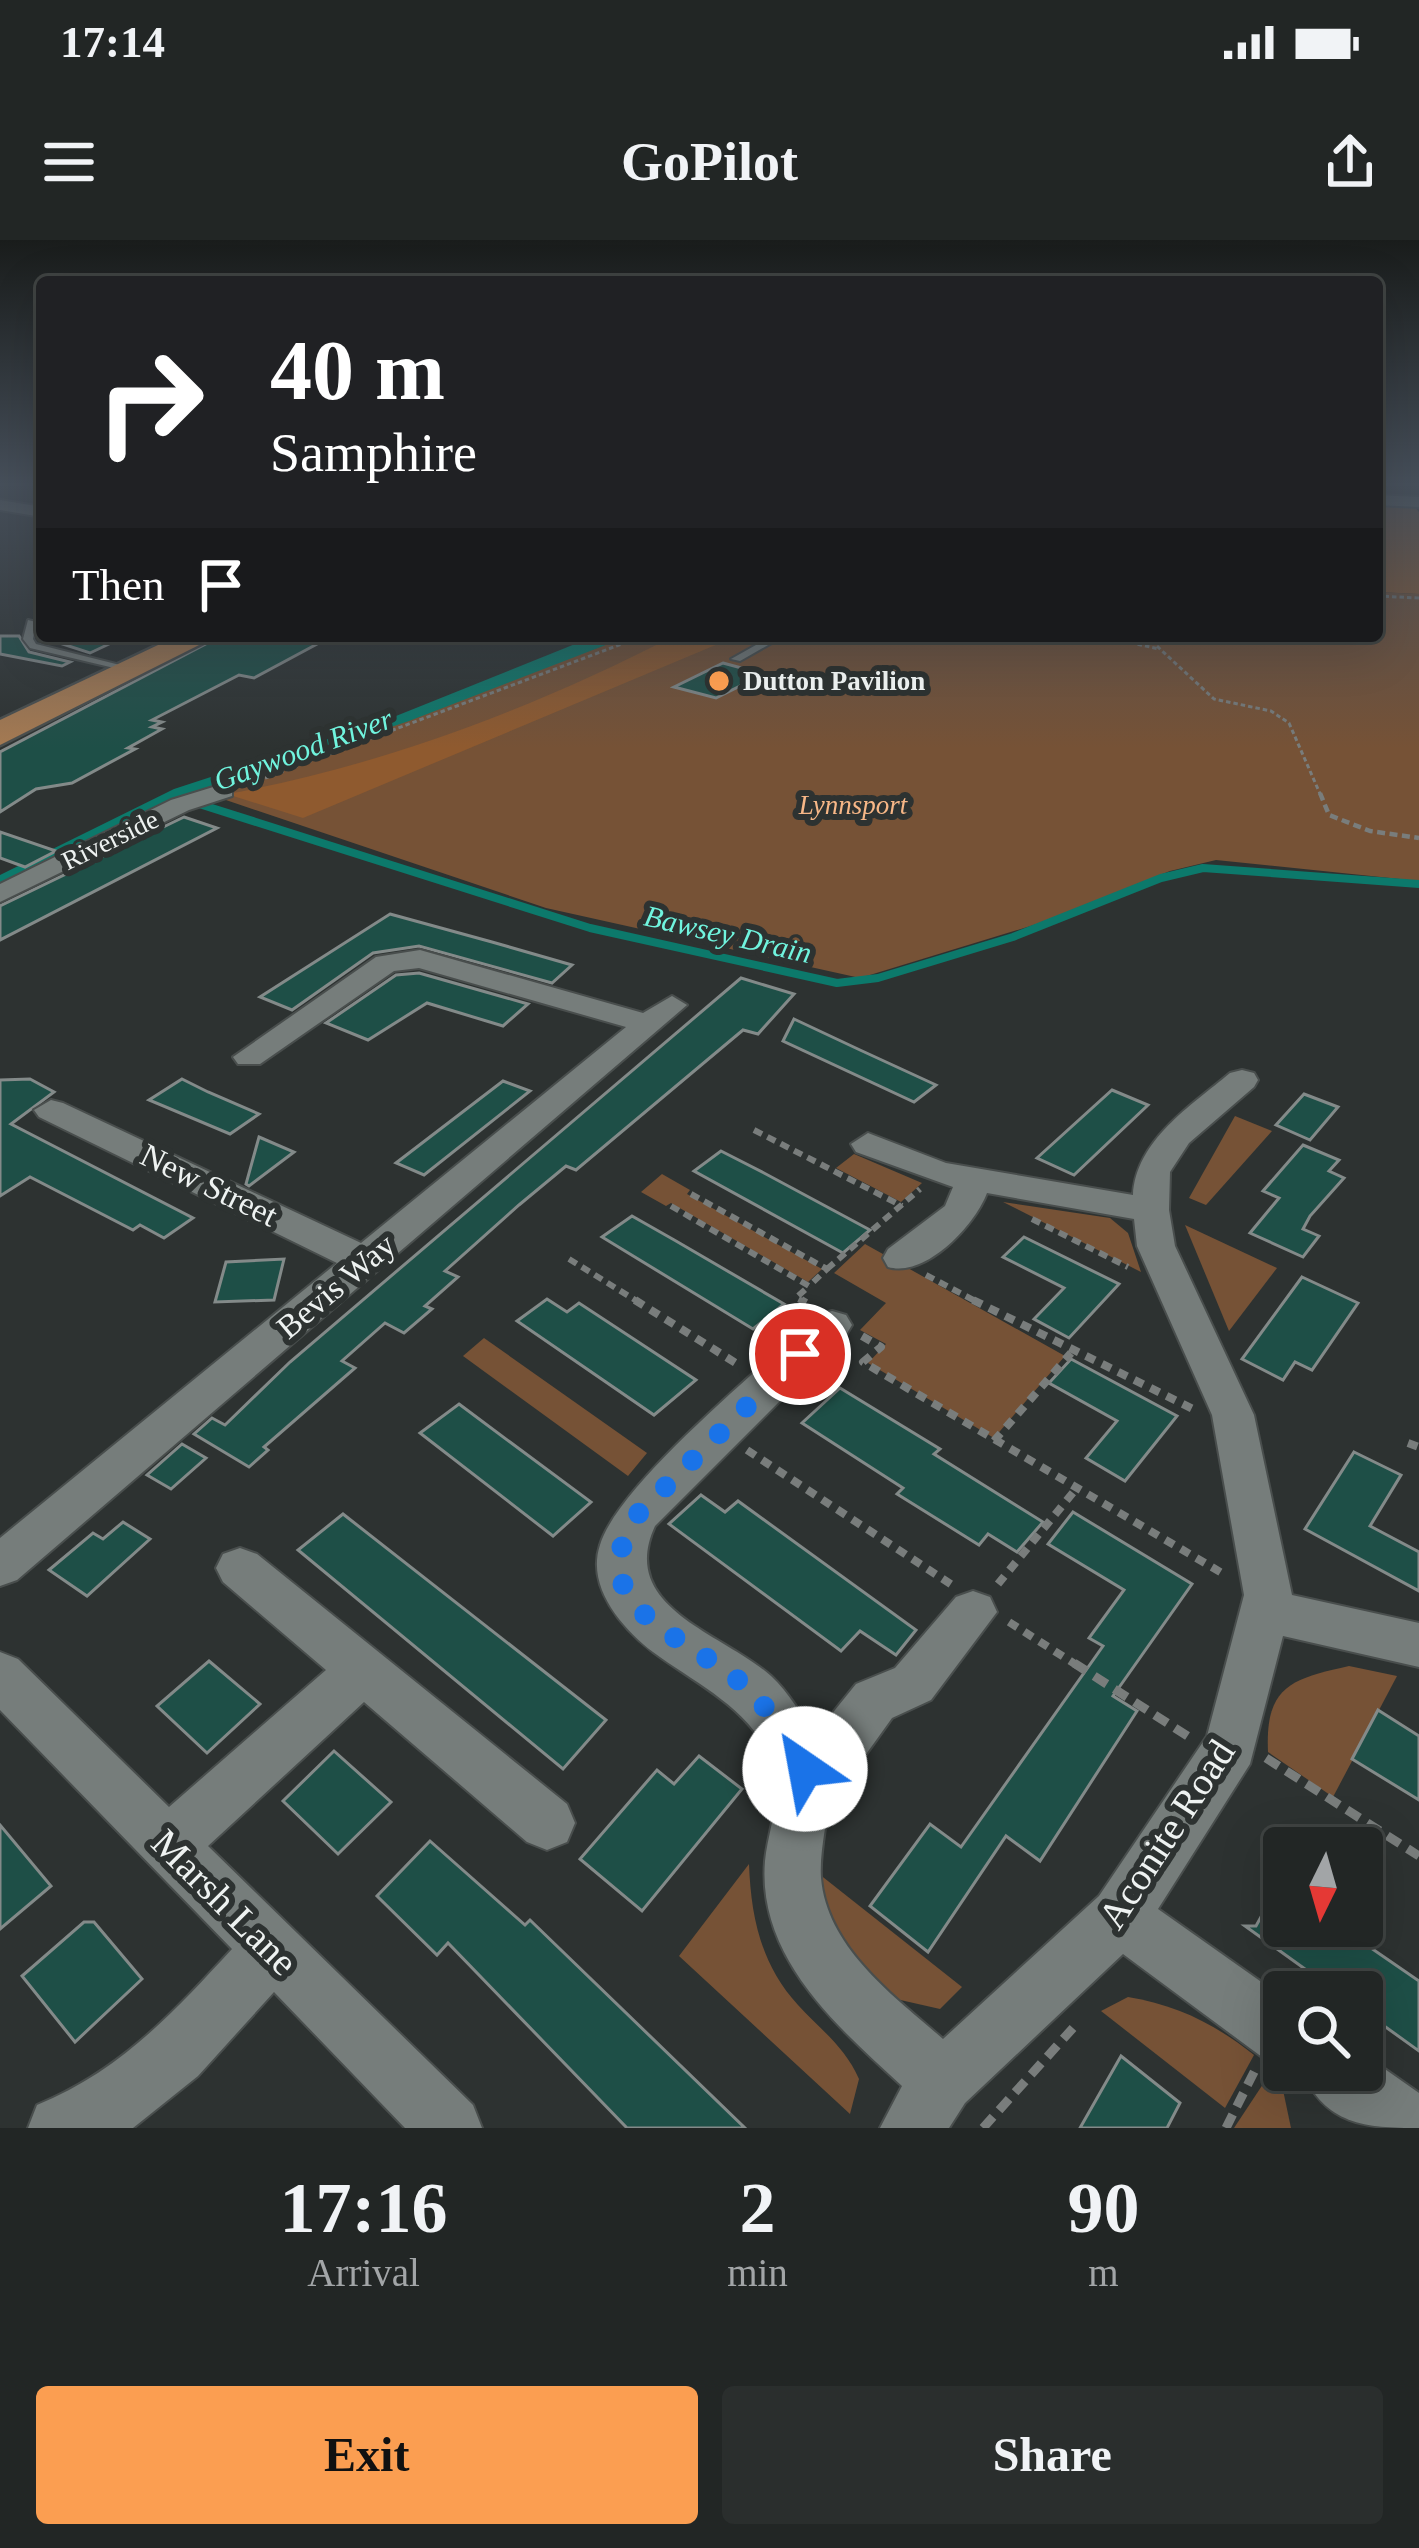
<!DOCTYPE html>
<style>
body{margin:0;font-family:Georgia,serif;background:#2a2e2d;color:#f1f3f6;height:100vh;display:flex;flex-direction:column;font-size:45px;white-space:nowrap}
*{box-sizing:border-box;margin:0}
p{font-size:39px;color:#a2a5a7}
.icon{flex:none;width:66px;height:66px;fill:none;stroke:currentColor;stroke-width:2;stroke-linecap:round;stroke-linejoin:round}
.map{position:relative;height:1888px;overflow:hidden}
.sheet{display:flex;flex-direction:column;background:#222625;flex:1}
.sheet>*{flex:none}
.top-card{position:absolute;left:36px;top:36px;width:1347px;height:366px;border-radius:12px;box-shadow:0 12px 48px #0002,0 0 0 3px #3f4342;background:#202124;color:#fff;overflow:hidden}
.needle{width:78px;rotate:185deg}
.fabs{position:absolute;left:1263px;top:1587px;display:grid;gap:24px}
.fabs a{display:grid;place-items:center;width:120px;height:120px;border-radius:12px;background:#222625;box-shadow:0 12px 48px #0002,0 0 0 3px #3f4342;font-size:60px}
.pin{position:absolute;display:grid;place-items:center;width:102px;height:102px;color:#fff;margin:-51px;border:6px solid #fff;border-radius:50%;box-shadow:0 3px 12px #0007}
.me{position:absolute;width:132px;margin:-66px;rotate:327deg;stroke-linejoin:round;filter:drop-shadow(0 0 9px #0008)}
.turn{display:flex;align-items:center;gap:42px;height:252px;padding:0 36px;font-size:54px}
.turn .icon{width:156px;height:156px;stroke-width:2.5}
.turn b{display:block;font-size:84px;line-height:102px}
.then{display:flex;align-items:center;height:114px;padding:0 36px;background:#0003;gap:24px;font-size:45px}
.eta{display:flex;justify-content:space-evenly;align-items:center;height:204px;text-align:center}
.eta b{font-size:72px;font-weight:600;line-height:84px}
.button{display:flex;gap:24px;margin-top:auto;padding:24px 36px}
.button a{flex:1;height:138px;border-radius:12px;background:#fb9e51;color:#111;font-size:48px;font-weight:600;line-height:138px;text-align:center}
.button a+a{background:#2a2e2d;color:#f1f3f6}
.status{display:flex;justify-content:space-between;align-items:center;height:84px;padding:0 60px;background:#222625;direction:ltr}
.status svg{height:33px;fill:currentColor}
header{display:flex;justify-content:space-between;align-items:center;height:156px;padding:0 36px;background:#222625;font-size:54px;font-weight:600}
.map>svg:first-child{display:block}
</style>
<div class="status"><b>17:14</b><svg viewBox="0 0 49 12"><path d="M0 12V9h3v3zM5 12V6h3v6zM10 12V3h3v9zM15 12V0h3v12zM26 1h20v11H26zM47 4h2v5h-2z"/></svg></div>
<header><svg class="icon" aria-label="menu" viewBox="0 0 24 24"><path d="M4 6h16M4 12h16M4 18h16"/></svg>GoPilot<svg class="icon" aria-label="share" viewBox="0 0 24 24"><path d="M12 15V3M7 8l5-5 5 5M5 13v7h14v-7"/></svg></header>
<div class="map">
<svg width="1419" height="1888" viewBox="0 0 1419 1888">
<rect width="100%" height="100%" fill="#2d3231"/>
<!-- green -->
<g fill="#765236">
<path d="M1377 352 1419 354V641L1216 620 1170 631 1037 684 860 738 546 668 220 558 215 548 629 396H1377Z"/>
<path d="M1235 876 1272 891 1206 965 1189 958Z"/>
<path d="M854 914 922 943 901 962 836 928Z"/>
<path d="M662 934 690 950 687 954 822 1029 808 1042 671 963 666 966 641 952Z"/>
<path d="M1003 962 1110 978 1128 993 1141 1032Z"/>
<path d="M1185 985 1277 1028 1229 1091Z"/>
<path d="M865 1004 1065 1116 994 1198 868 1123 886 1104 860 1090 886 1063 834 1033Z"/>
<path d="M484 1098 647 1213 628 1236 463 1116Z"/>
<path d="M1349 1426 1397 1436 1333 1557 1268 1512C1265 1446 1291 1439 1349 1426Z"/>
<path d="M749 1624C751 1677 761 1725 798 1765 821 1790 845 1807 859 1839L850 1874 679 1716Z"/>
<path d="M814 1630 962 1747 940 1769 896 1759 836 1706Z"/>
<path d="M1128 1757C1177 1765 1215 1784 1254 1815L1225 1868 1101 1771Z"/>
<path d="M1271 1832 1283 1850 1291 1888H1234Z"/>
</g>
<!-- forest -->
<g fill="#8f5a2f">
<path d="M1377 264 1413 265 1419 272V354L1377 352Z"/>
<path d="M674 396H737L303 578 227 554C382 526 534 468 674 396Z"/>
</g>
<!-- water -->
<path fill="#0c796b" d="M595 396H629L409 481 188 555 0 643V635L174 549 386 480Z"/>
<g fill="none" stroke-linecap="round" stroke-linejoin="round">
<!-- stream -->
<path stroke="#0c796b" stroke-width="8" d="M196 563 590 688 837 743 878 738 1013 697 1161 638 1203 628 1419 644"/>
</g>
<!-- building -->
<g fill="#1e4f47" stroke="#838a89" stroke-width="3">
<path d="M0 396H19L29 412 70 422 62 426 0 414Z"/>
<path d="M38 396H126L90 413Z"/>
<path d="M221 396H332L254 438 239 435 152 480 162 482 152 487 162 489 128 508 135 509 72 543 36 549 0 572V512Z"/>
<path d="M723 423 764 434 716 458 674 447Z"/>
<path d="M184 577 217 588 0 700V666Z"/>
<path d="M0 592 56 611 25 627 0 618Z"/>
<path d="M390 674 492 702 572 725 552 743 419 706 373 713 292 770 260 757Z"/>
<path d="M419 733 528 764 503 786 427 763 368 800 326 783 396 735Z"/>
<path d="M741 738 794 754 758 794 743 790 576 930 566 926 519 965 445 1031 458 1037 425 1066 432 1069 404 1093 385 1083 342 1121 355 1128 264 1207 268 1210 249 1227 194 1194 212 1178 225 1185 290 1122Z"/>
<path d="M794 779 860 810 936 845 914 862 783 801Z"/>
<path d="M30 839 54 852 11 884 193 978 164 998 140 985 133 990 30 937 0 956V840Z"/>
<path d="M182 839 208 852 259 874 230 894 149 860Z"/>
<path d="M503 841 530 851 424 935 396 923Z"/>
<path d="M1112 850 1148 865 1074 935 1037 918Z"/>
<path d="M1304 854 1338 867 1310 900 1276 885Z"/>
<path d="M259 897 294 912 249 946 246 944Z"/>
<path d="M1303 905 1339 920 1329 931 1344 938 1310 976 1303 989 1319 996 1303 1017 1250 993 1279 958 1263 951Z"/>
<path d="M721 911 764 933 870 990 843 1013 694 931Z"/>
<path d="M632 976 676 1001 784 1064 753 1089 602 997Z"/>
<path d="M1024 997 1119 1044 1069 1098 1034 1079 1064 1048 1003 1017Z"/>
<path d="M284 1019 274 1060 215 1062 226 1022Z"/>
<path d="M1302 1037 1358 1063 1312 1130 1295 1122 1283 1140 1242 1119Z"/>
<path d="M547 1059 567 1072 579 1063 696 1140 654 1175 517 1081Z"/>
<path d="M1071 1119 1177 1176 1125 1241 1086 1218 1117 1181 1049 1143Z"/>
<path d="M840 1148 940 1209 934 1214 1043 1282 1017 1312 988 1294 979 1305 897 1254 903 1248 802 1183Z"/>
<path d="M459 1164 510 1202 591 1262 553 1296 420 1193Z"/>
<path d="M182 1204 206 1218 171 1249 147 1235Z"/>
<path d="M1354 1212 1401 1235 1370 1286 1419 1312V1351L1305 1289Z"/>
<path d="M701 1255 725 1272 738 1261 916 1390 896 1415 860 1391 841 1411 669 1284Z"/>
<path d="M1073 1272 1192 1344 1113 1456 1137 1471 1040 1621 1006 1596 928 1712 870 1666 930 1584 961 1607 1103 1406 1089 1398 1124 1350 1048 1304Z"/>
<path d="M343 1274 606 1480 563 1529 298 1310Z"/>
<path d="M123 1282 150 1299 87 1356 49 1330 93 1293 103 1299Z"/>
<path d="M209 1421 260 1464 207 1513 157 1466Z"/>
<path d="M1378 1470 1419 1496V1560L1352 1519Z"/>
<path d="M334 1511 391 1562 338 1614 283 1561Z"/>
<path d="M699 1516 742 1549 642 1671 580 1619 657 1530 674 1544Z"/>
<path d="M0 1585 51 1646 0 1689Z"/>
<path d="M430 1601 525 1685 530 1680 745 1888H627L448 1703 437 1715 377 1656Z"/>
<path d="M1284 1635V1686H1339L1419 1741V1811L1362 1770V1752H1337L1245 1686H1256Z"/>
<path d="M84 1682H94L142 1739 75 1802 22 1736Z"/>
<path d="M1121 1816 1180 1863 1167 1888H1080Z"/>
</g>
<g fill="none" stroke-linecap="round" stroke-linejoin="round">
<!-- service casing -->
<g stroke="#494e4d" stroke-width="4">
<g id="service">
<path d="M28 380 36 382 33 399 36 404 136 429 131 432 30 408 23 399Z"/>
<path d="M772 396H784L740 421 731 419Z"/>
</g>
</g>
<!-- minor casing -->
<g stroke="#494e4d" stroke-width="4">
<g id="minor">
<path d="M1377 255 1419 257V267L1377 265Z"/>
<path d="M0 260 42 267V277L0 270Z"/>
<path d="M223 544 232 546V556L189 570 0 662V644L171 560Z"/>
<path d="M420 710 643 773 672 756 687 765 17 1340 0 1346V1298L337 1023 39 877 34 870 51 860 63 863 361 1003 626 787 419 728 394 731 260 824H238L233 817 376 717Z"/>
<path d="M1242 830 1254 833 1258 840 1254 847 1189 903 1170 932 1169 970 1175 1006 1254 1175 1292 1355 1419 1383V1427L1283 1396 1250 1524 1158 1669 1284 1758V1826L1262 1817 1123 1714 965 1863 949 1888H880L902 1846C838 1787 757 1718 765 1621 768 1590 784 1553 772 1522 751 1468 696 1444 653 1412 622 1388 586 1347 600 1305 618 1244 766 1124 818 1075L832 1071 846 1075 852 1085 846 1095 655 1286C617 1368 723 1393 771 1436 789 1453 802 1475 814 1496L856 1444 895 1428 956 1357 973 1351 990 1357 997 1372 931 1460 892 1478 854 1531 829 1544C830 1576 819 1606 821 1638 827 1708 894 1756 943 1799L1099 1656 1207 1496 1244 1355 1212 1175 1137 1006 1134 979 987 953C975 985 926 1038 888 1027L883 1018 888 1009 945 966 953 947 856 912 851 904 868 893 946 923 1133 955C1136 900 1191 866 1230 833Z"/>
<path d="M240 1308 257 1314 567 1564 575 1583 567 1602 547 1610 527 1602 364 1462 208 1606 473 1865 482 1888H405L274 1752 198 1836 133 1888H28L37 1865C120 1831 172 1774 232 1709L0 1470V1412L18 1419 169 1567 326 1430 223 1342 216 1328 223 1314Z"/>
<path d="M1362 1813 1419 1853V1888C1366 1888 1324 1885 1302 1830H1362Z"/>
</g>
</g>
<!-- primary casing -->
<g stroke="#494e4d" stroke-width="5">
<path id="primary" d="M177 396H217L0 505V480Z"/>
</g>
<!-- path-far4 -->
<g stroke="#797d7c" stroke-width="3" stroke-dasharray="4.5 3" stroke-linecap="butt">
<path d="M1377 356 1419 358"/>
<path d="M1101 396 1159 409"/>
<path d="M1146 396 1214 459 1271 471 1289 483 1321 556"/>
<path d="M244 546 643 396"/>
</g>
<!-- path-far3 -->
<path stroke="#797d7c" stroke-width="4.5" stroke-dasharray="8 4.5" stroke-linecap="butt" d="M1320 553 1329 575 1370 591 1419 598"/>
<!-- path-far2 -->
<g stroke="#797d7c" stroke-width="6" stroke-dasharray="9 6" stroke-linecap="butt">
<path d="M754 890 902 966"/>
<path d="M691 954 827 1029 809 1046"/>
<path d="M671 966 809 1046 796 1058 806 1063"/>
<path d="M1032 979 1128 1027"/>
<path d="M569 1019 640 1063"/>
<path d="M827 1029 920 949"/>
<path d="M926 1035 979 1063"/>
</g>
<!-- path-far1 -->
<g stroke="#797d7c" stroke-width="8" stroke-dasharray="10 8" stroke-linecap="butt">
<path d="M635 1060 739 1125"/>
<path d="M801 1060 806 1063"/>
<path d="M973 1060 1193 1169"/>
<path d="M862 1096 881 1107 863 1122 1227 1336"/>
<path d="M994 1201 1071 1113"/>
<path d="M1408 1203 1419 1207"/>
<path d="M747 1210 952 1345"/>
<path d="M998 1344 1076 1249"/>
<path d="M1009 1382 1078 1426"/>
</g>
<!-- path -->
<g stroke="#797d7c" stroke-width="9" stroke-dasharray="15 9" stroke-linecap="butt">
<path d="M1074 1423 1189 1497"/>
<path d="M1266 1518 1419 1616"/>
<path d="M983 1888 1073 1788"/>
<path d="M1226 1888 1255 1830"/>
</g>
<!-- service -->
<use href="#service" fill="#767d7b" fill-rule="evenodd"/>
<!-- minor -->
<use href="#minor" fill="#767d7b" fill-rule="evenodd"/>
<!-- primary -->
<use href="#primary" fill="#a57a52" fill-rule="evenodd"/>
</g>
<!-- sky -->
<linearGradient id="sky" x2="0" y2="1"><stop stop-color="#191c1b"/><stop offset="0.48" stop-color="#464f5a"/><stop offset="1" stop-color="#464f5a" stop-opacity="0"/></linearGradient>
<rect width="1419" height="508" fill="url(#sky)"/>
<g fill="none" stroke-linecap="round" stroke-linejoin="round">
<!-- route -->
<path stroke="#1a73e8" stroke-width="21" stroke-dasharray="0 37.8" d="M800 1114 638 1274C572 1372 699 1398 751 1452 773 1474 790 1502 805 1529"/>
</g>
<!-- markers -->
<circle fill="#fb9e51" stroke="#2d3231" stroke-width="4.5" cx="719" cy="441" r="12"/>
<g text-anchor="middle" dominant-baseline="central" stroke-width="12" stroke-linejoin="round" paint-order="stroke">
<!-- far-poi labels -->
<g font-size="27" font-weight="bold" fill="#eef2f1" stroke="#2d3231" text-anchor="start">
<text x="743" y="441">Dutton Pavilion</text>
</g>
<!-- far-park labels -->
<g font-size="27" font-style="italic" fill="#f7b787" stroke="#2d3231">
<text x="853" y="565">Lynnsport</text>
</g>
<!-- far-street labels -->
<g font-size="27" fill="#eef2f1" stroke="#2d3231">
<text transform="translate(110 600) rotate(-26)">Riverside</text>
</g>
<!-- far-water labels -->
<g font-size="30" font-style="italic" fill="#70f4de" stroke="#2d3231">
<text transform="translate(303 509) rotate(-20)">Gaywood River</text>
<text transform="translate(728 694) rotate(13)">Bawsey Drain</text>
</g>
<!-- street labels -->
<g font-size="33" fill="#eef2f1" stroke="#2d3231">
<text transform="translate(209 945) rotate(26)">New Street</text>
<text transform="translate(336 1046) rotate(-40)">Bevis Way</text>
</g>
<!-- near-street labels -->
<g font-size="39" fill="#eef2f1" stroke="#2d3231">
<text transform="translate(1166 1594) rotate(-57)">Aconite Road</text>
<text transform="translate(225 1662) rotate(45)">Marsh Lane</text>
</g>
</g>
</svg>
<div class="fabs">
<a><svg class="needle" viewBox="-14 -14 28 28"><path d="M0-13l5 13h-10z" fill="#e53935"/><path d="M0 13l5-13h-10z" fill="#a2a5a7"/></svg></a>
<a><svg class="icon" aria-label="search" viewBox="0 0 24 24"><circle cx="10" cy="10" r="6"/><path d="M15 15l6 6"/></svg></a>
</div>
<div class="pin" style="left:800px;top:1114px;background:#d93025"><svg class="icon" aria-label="arrive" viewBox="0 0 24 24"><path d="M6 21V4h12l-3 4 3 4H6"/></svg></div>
<svg class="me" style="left:805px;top:1529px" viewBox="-20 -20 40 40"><circle r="19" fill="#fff"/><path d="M0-13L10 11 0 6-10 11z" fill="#1a73e8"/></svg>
<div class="top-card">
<div class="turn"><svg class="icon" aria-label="right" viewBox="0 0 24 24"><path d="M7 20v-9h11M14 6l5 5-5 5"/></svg><div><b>40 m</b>Samphire</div></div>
<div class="then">Then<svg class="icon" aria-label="arrive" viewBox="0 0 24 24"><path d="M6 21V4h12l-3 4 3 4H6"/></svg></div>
</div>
</div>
<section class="sheet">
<div class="eta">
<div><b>17:16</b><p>Arrival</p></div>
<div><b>2</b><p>min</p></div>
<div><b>90</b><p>m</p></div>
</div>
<div class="button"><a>Exit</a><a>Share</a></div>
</section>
